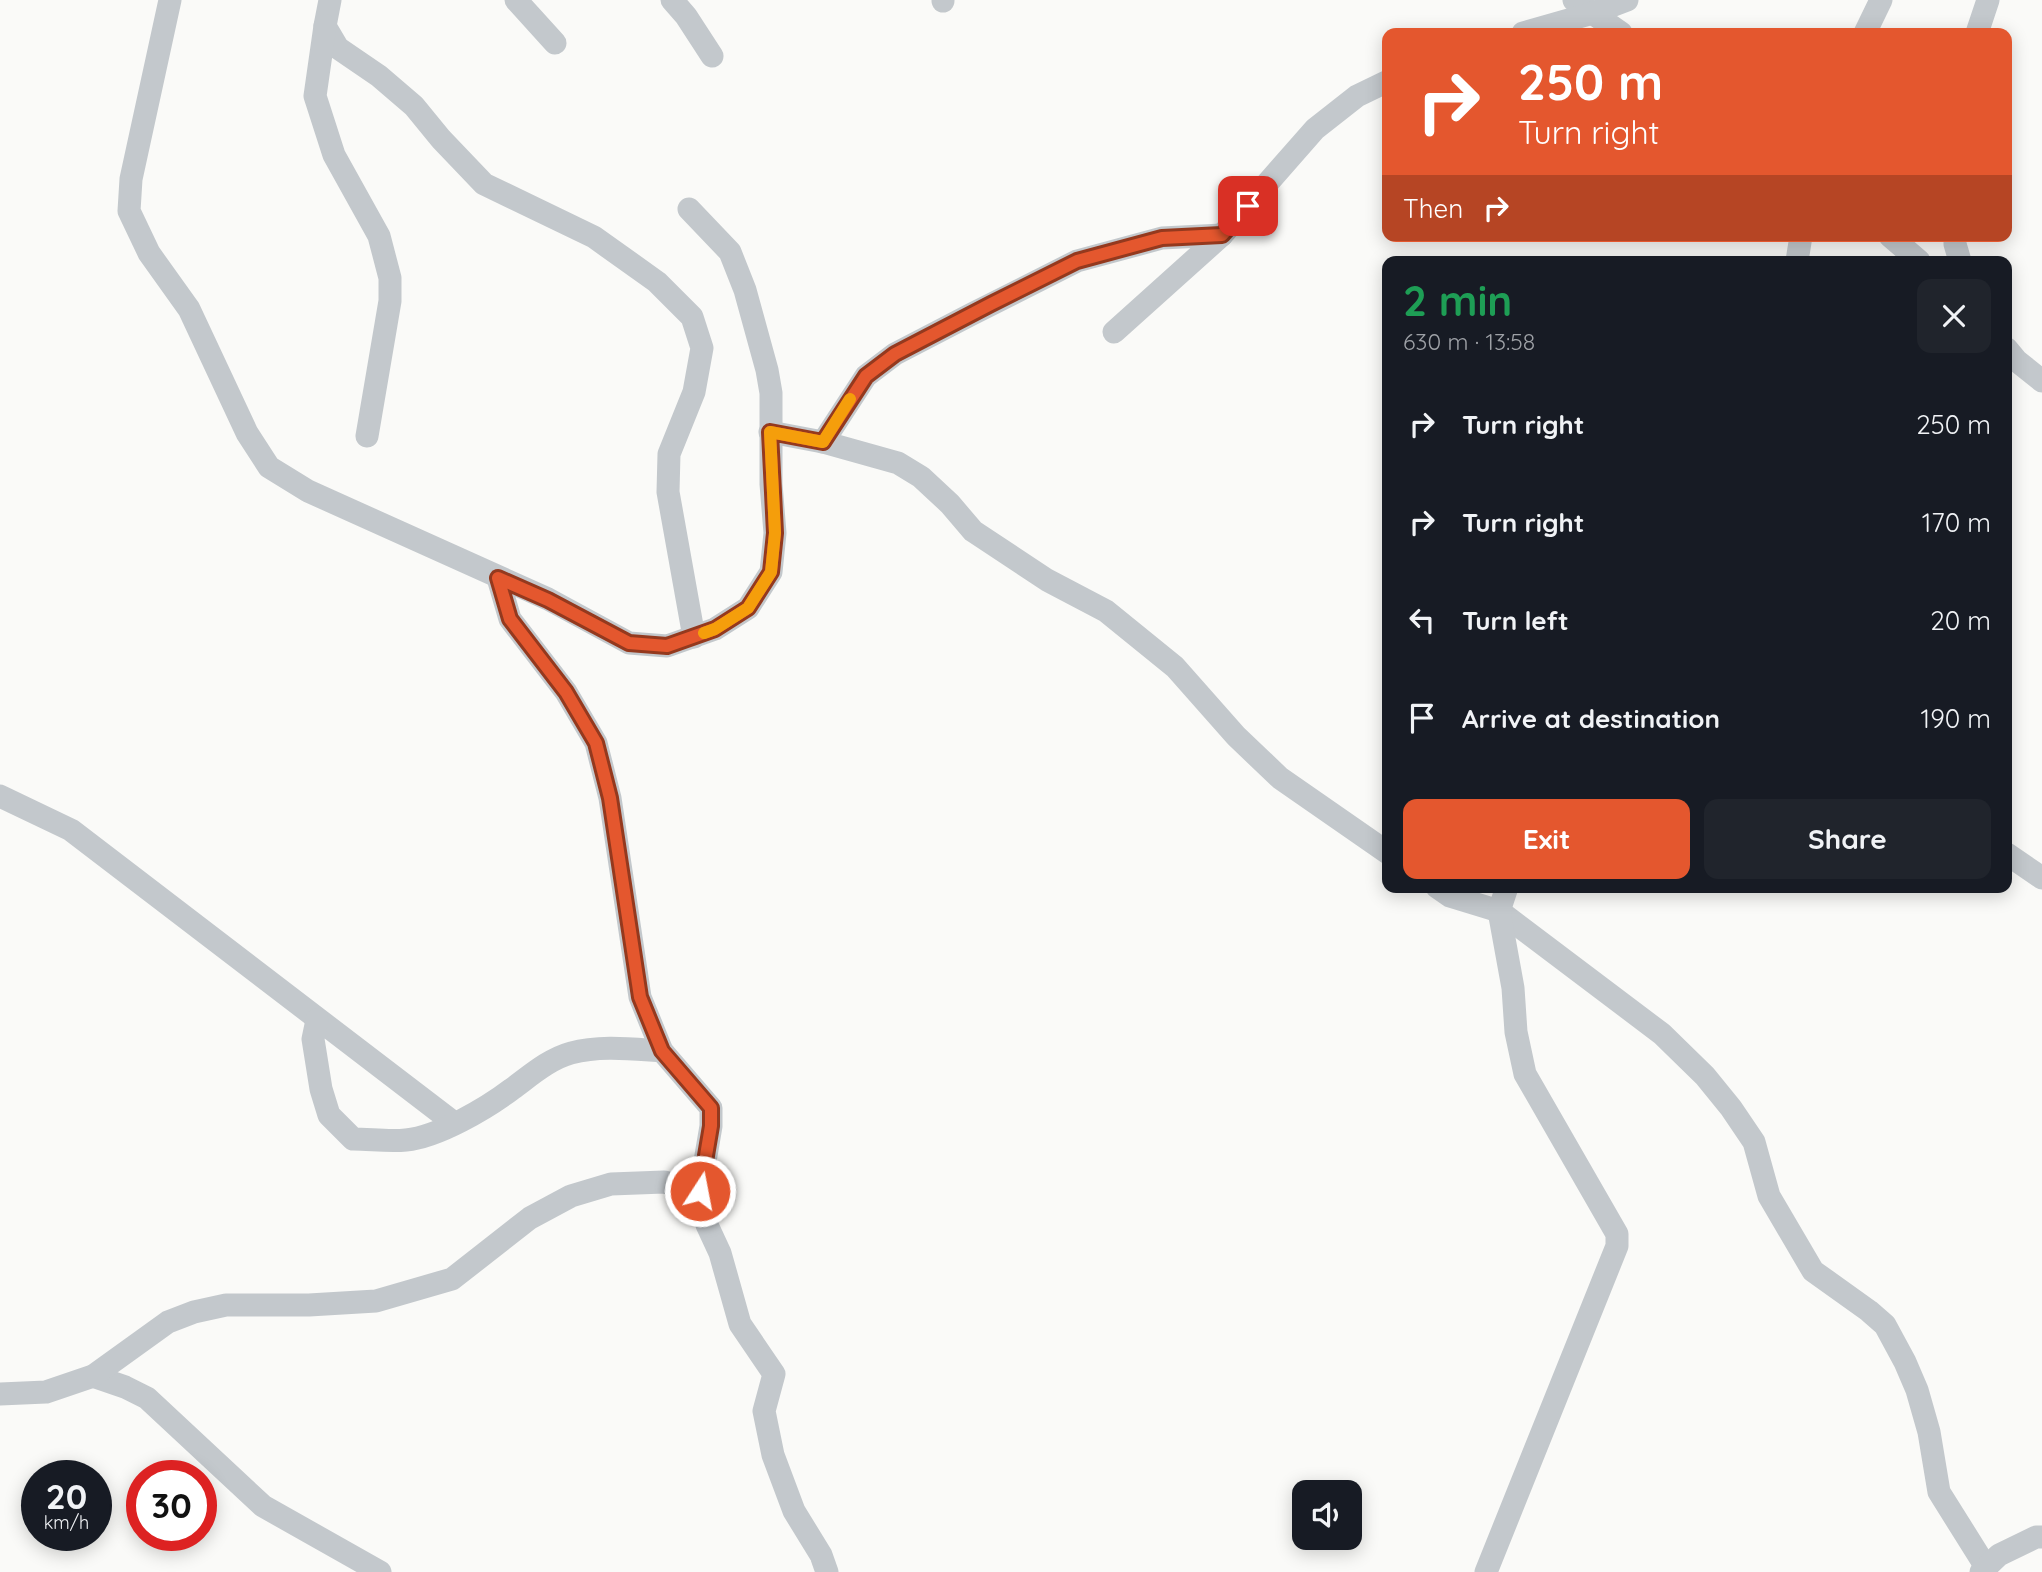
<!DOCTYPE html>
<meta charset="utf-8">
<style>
body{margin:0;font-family:Quicksand,sans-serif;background:#20242c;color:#f1f3f6;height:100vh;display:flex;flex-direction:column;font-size:26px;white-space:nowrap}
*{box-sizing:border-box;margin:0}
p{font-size:23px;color:#9ea1a6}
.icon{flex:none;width:38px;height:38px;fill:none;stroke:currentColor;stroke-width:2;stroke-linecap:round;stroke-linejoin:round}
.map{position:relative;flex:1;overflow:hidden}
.panel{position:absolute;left:1382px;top:256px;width:630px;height:637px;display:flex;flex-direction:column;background:#171b24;border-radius:14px;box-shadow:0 4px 18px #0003}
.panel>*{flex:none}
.hud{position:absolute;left:1382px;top:28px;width:630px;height:214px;border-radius:14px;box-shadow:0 4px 18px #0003;background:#e4572e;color:#fff;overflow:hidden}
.controls{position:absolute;left:1292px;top:1480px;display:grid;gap:14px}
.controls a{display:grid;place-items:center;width:70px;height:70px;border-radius:14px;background:#171b24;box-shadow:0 4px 18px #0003;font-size:35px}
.speed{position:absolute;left:21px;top:1460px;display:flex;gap:14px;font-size:35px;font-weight:700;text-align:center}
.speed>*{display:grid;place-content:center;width:91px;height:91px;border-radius:50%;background:#171b24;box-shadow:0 4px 18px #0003;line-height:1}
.speed small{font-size:18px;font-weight:400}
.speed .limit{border:10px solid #d22;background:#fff;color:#111}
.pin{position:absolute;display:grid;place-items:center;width:60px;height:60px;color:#fff;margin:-30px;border-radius:14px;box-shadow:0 4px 10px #0006}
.me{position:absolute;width:77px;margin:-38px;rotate:11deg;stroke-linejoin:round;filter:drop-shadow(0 0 5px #0008)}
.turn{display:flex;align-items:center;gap:24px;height:147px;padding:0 21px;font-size:32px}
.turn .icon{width:91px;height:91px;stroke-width:2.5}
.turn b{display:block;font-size:49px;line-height:60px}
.then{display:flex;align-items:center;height:66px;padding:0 21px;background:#0003;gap:14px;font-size:26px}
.round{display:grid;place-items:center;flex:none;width:74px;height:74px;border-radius:14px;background:#20242c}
.headline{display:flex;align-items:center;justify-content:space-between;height:119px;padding:0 21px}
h1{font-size:42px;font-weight:700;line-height:52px;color:#1e9e55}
.cta{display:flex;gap:14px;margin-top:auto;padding:14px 21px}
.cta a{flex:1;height:80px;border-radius:14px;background:#e4572e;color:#fff;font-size:28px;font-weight:700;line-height:80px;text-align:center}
.cta a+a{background:#20242c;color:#f1f3f6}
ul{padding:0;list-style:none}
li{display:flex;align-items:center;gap:21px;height:98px;padding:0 21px}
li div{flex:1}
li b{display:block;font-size:26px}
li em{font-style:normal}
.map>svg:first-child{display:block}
</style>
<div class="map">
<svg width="2042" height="1572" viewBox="0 0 2042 1572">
<rect width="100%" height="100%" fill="#fafaf8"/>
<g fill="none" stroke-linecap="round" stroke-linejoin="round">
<!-- minor -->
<g stroke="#c3c8cc" stroke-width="23">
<path d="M170 0 131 179 129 211 149 253 189 309 247 433 269 467 308 491 548 599 629 643 667 646 715 629 748 608 771 572 775 533 771 484V393L767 370 745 290 730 252 689 209"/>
<path d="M330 0 325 26 338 48 379 76 414 106 441 139 484 184 594 237 657 282 692 317 702 348 694 392 669 454 668 492 694 637"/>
<path d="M516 0 555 43"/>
<path d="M672 0 686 16 712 56"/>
<path d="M1574 0 1621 33"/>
<path d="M943 1V0"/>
<path d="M325 26 315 96 334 155 379 236 390 278V301L367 436"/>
<path d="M1523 33 1593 13 1627 0"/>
<path d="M1865 33 1881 0"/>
<path d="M1977 33 1988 0"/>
<path d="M1890 236 1919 261"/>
<path d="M1955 236V244L1960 261"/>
<path d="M1797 261 1801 236"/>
<path d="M1114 332 1222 235 1315 129 1357 96 1388 81"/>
<path d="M2007 349 2017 361 2042 381"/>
<path d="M770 432 823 442 898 463 921 477 950 504 973 531 1047 580 1106 611 1175 667 1236 736 1280 778 1388 853"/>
<path d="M823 442 866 376 895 354 972 314 1077 261 1162 238 1222 235"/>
<path d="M498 578 510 619 566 692 596 743 610 798 640 997 662 1051 711 1108V1126L700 1191 707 1225 720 1253 740 1324 774 1374 764 1411 773 1455 794 1511 821 1555 827 1572"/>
<path d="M0 796 71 830 454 1123"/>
<path d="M2007 854 2042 878"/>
<path d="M1437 887 1450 896 1499 911 1662 1034 1705 1076 1731 1108 1754 1142 1769 1196 1813 1271 1869 1311 1885 1325 1905 1362 1917 1390 1929 1432 1939 1492 1986 1567"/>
<path d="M317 1020 313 1039 321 1089 329 1115 353 1139C370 1139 389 1142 406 1140 438 1137 487 1108 512 1089 530 1076 549 1059 571 1053 600 1045 632 1049 662 1051"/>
<path d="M93 1376 125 1387 147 1398 263 1506 380 1572"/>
<path d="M0 1394 46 1392 93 1376 168 1322 194 1312 226 1305H309L376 1301 452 1279 530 1218 571 1196 611 1184 664 1182 700 1191"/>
<path d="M1486 1572 1617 1246V1234L1525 1074 1516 1032 1513 988 1499 911 1507 887"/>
<path d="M1981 1572 1999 1555 2036 1537H2042"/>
</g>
</g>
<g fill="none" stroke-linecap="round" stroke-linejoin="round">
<!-- route casing -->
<g stroke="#94391e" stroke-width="18">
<path id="route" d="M700 1191 711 1126V1108L662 1051 640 997 610 798 596 743 566 692 510 619 498 578 548 600 629 643 667 646 715 629 748 608 771 572 775 533 770 432 823 442 866 376 895 354 991 304 1077 261 1162 238 1222 235 1248 206"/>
</g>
<!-- route -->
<use href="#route" stroke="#e4572e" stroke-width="12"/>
<!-- slow -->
<path stroke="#f59e0b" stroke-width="12" d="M704 633 715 629 748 608 771 572 775 533 770 432 823 442 850 399"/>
</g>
</svg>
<div class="controls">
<a><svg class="icon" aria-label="sound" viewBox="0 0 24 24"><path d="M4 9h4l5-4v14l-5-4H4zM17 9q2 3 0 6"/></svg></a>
</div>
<div class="speed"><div>20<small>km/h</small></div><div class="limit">30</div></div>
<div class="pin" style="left:1248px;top:206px;background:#d93025"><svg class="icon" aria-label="arrive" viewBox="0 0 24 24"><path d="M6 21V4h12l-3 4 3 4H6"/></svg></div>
<svg class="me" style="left:700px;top:1191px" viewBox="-20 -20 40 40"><circle r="17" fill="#e4572e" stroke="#fff" stroke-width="3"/><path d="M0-11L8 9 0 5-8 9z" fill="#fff"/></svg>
<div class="hud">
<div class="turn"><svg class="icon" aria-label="right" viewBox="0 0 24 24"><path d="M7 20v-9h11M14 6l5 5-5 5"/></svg><div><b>250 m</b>Turn right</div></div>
<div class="then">Then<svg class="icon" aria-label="right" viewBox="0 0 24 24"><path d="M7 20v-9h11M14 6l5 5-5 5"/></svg></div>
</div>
<section class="panel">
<div class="headline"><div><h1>2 min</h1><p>630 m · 13:58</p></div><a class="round"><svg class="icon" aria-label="close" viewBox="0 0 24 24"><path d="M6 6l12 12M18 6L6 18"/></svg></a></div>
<ul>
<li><svg class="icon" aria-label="right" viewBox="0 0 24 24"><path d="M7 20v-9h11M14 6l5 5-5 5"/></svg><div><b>Turn right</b></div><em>250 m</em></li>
<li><svg class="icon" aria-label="right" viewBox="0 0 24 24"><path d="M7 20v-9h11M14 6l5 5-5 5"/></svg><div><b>Turn right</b></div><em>170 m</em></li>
<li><svg class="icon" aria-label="left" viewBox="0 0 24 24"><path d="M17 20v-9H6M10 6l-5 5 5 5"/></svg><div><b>Turn left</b></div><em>20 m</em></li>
<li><svg class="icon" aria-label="arrive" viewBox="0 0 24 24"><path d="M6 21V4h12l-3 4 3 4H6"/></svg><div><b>Arrive at destination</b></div><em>190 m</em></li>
</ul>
<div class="cta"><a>Exit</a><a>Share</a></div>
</section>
</div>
